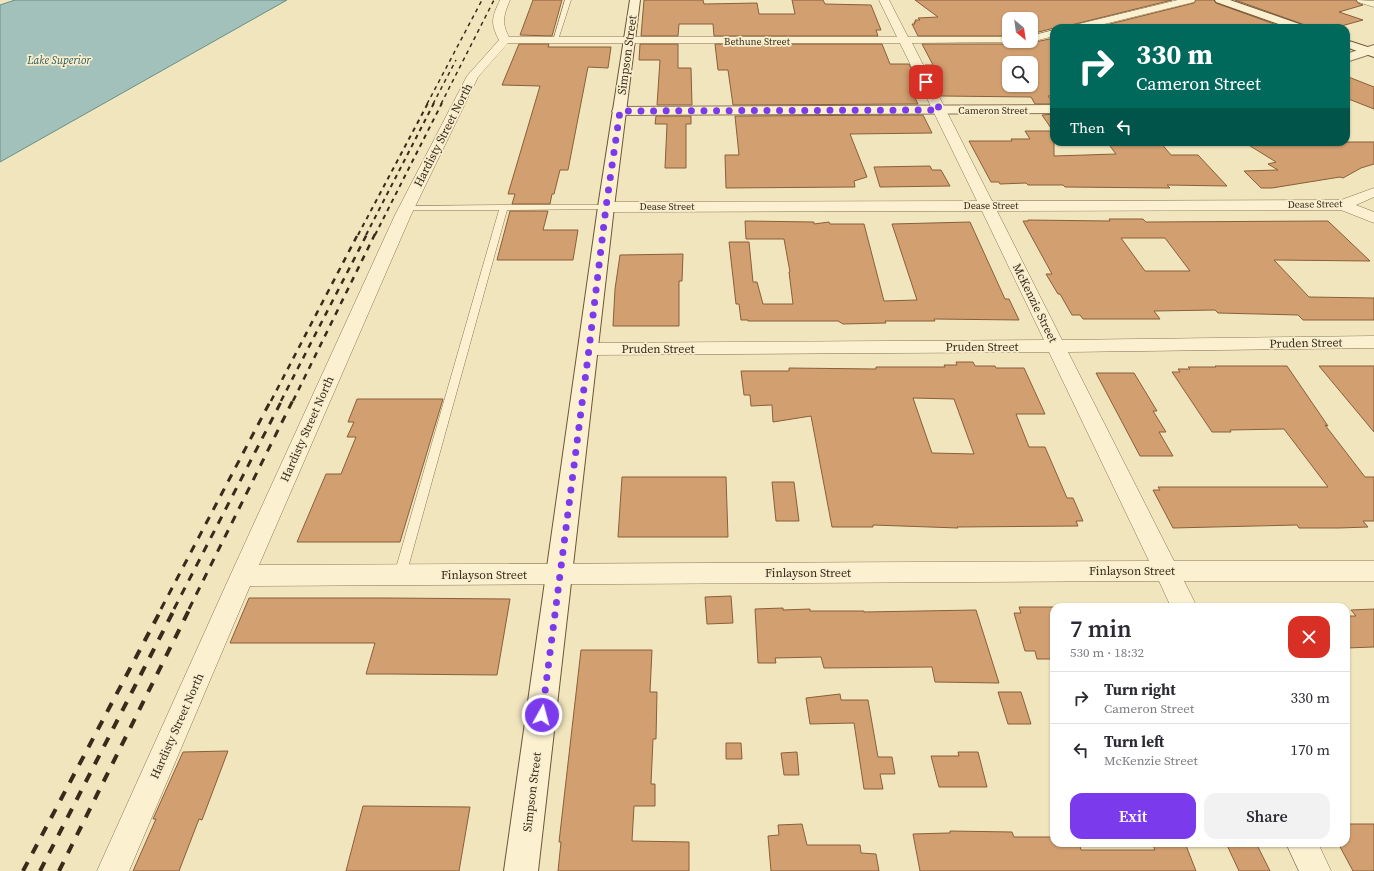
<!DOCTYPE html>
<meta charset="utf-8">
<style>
body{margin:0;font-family:"Source Serif 4",serif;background:#f2f2f3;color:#2b2b33;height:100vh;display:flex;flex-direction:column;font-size:15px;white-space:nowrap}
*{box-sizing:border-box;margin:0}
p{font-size:13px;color:#7c7c81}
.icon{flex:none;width:22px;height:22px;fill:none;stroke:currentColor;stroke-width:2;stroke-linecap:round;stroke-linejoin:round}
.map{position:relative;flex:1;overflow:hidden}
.side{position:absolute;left:1050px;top:603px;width:300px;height:244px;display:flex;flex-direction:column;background:#fff;border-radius:12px;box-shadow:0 1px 3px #0004}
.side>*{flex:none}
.top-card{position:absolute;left:1050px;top:24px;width:300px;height:122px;border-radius:12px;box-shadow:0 1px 3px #0004;background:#00695c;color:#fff;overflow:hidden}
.needle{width:26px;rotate:151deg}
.fabs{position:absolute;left:1002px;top:12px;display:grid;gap:8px}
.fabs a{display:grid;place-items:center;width:36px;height:36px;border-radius:8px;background:#fff;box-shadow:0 1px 3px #0004;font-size:20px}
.pin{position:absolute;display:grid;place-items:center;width:34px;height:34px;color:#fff;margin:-17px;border-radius:8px;box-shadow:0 2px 6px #0006}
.me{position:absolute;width:44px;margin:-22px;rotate:7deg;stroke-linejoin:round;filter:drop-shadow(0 0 3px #0008)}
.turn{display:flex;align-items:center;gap:14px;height:84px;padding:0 20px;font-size:18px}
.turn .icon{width:52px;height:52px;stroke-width:2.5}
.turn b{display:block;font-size:28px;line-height:34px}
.then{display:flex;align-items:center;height:38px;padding:0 20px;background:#0003;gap:8px;font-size:15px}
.round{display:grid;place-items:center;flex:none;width:42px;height:42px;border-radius:12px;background:#f2f2f3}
.head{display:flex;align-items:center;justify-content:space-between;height:68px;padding:0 20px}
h1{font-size:24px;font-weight:600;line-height:30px}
.action{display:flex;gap:8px;margin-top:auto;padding:8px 20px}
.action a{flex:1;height:46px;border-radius:12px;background:#7c3aed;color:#fff;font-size:16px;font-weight:600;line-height:46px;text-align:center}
.action a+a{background:#f2f2f3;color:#2b2b33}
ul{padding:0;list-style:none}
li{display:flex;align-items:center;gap:12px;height:52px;padding:0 20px;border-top:1px solid #e1e1e2}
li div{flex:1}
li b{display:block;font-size:15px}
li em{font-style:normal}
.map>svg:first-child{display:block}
</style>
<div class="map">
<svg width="1374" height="871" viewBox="0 0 1374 871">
<rect width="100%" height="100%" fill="#f1e5bd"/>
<!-- water -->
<path fill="#a1c1ba" stroke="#689088" d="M15 0H287L0 162V5Z"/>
<!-- building -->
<g fill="#d19f70" stroke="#8a5f39" fill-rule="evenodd">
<path d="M533 0H562L552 36 520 35Z"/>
<path d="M644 0H703L704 4 757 3 759 14H795L792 0H823L825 4 871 5 881 30H876L878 36H714L713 24H679L678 36H641Z"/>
<path d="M915 0H1172L1071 25 1069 28H1054L1031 34V19H1009V36H918L912 24H915L914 22H916L915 20H920L918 18 938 17Z"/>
<path d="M1196 0H1214L1216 3 1285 28H1094L1194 3Z"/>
<path d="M1235 0H1356L1358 3 1363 5 1339 12 1363 20 1334 28H1308L1305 25Z"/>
<path d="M1054 38V96H1048L1054 104H1035L1031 97 941 96 925 65H933L922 44H1013L1016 41H1026L1031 43ZM1009 63H1031V85H1009Z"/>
<path d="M519 44H549L548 47H611L608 68 588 67 568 170H560L554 194H552L550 204H512L515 194H508L540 86 502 85Z"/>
<path d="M640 44H678V68H691L692 105H657L660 60H639Z"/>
<path d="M715 44H882L890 64H909L924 96H914L918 104 733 105 728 70H718Z"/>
<path d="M1346 76 1374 87V109L1346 98Z"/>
<path d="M1054 114V156L1116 154 1107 142H1160L1171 155H1198L1227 186 1167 185 1170 188 1065 187 1063 185H1028L1026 183 1000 184 999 182H991L969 141H1012L1011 139H1030L1025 131H1053L1042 115Z"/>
<path d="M923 115 932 133 850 134 867 177 854 181 855 187 726 188 725 155H739L735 116Z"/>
<path d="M656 116H691V124H686V168H665L667 124H655Z"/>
<path d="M1273 142H1374V164L1361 168 1343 178 1340 177 1272 188H1261L1244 171 1278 170 1268 164 1276 162 1247 144Z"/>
<path d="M930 166 932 170H941L950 186 880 187 874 167Z"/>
<path d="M510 211H548L543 230H578L573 260H497Z"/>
<path d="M1109 219H1143L1146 222 1328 221 1370 261 1274 260 1309 297 1374 298V320H1303L1298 315 1218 313 1215 310 1154 311 1160 319H1083L1080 315H1072L1060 294H1058L1046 274H1052L1023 221H1028V220L1110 221ZM1121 238H1165L1190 271H1145Z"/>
<path d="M745 221 814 222V224L829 222 830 224H864L884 301 917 300 892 224 970 222 1005 299H1009L1019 320 934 319 935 321H885L886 323 843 324 838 321H748V320H741L739 304H736L729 242H749L753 282H757L763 304H793L789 272H790L784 239H746Z"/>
<path d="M683 254 682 281H679V326H613L615 289 620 255Z"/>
<path d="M956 362H973L975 366H995L996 368H1024L1045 414H1016L1029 447H1045L1067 498H1073L1083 521H1076L1078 526 957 527 958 528 873 525V527H832L811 416 773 422 772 405 751 406 750 395H744L741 371H789V368L876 369V367H945L944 365H957ZM913 398 954 399 974 454 932 453Z"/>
<path d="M1215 366H1287L1328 426 1325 425 1365 477H1374V521H1363L1368 527 1339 528H1299L1297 525 1173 528 1153 490H1160L1158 487H1328L1284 429 1230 430 1231 432H1212L1172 372H1180L1178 369H1190L1188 367H1216Z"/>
<path d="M1319 366H1374V432Z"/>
<path d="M1096 373H1134L1157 411H1153L1166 432H1159L1173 456H1140Z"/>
<path d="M357 399H443L400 542H297L326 474H341L356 437H347L354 422H348Z"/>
<path d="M622 477H726L728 537H618Z"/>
<path d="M772 482H794L799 521H776Z"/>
<path d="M731 596 733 623 707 624 705 597Z"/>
<path d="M249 598H388L510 599 497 675 390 674H366L375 643H230Z"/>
<path d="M1019 607H1054V659H1037L1035 651H1025L1014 613H1021Z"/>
<path d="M783 608V610L810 609V611H864V612L976 610 999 683 935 682 932 667 824 668 821 657 775 658 776 663H758L755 609Z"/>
<path d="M1374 609V647L1346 648V616H1356L1351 610Z"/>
<path d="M581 650H652L650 692H657L656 739H653L651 784H655V806H634L632 841 689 842V871H558L561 842H559Z"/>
<path d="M998 692H1021L1031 724H1008Z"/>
<path d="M840 694 841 700H868L878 757H892L895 774H880L883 789H864L854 723 810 724 806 698Z"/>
<path d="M726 743H741L742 759H726Z"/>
<path d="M228 751 202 820 199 819 179 871H133L156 819H153L183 752Z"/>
<path d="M797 752 799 775H784L781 753Z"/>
<path d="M958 752H978L987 787H939L931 756H959Z"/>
<path d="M363 806 470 807 459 871H346Z"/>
<path d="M802 824 807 845H860L861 853 876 854 879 871H771L768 836 779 835 778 825Z"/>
<path d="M1346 824H1374V871H1353L1338 843H1346Z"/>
<path d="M950 831 1012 832 1014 837H1054V843H1079L1081 850H1155L1152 843H1185L1196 871H920L913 834 948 833H950Z"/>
<path d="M1226 843H1256L1270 871H1239Z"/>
</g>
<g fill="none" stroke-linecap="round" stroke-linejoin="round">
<!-- service casing -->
<g stroke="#897555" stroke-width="1">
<g id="service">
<path d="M565 0H571L558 40 553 41Z"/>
<path d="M502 205H606L610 207 606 209 507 210 406 575 405 579 400 580 395 579 394 575 499 210H406L402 208 406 206Z"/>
</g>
</g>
<!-- minor casing -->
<g stroke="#897555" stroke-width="1">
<g id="minor">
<path d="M500 0H510C504 14 501 23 509 37H897L879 0H889L908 37H1009V41H1014L1013 42 912 43 992 201 1341 200 1374 188V197L1356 205 1374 212V223L1341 210 997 211 1062 340 1374 336V348L1068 352 1174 561H1374V581H1184L1197 607H1171L1159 581 250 586 129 871H97L230 576 395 215 467 76 499 40C490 23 492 17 500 0ZM508 43H900L977 201 606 202 601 204 598 207 601 210 606 212 982 211 1044 340 589 343 582 345 580 349 582 353 589 355 1049 352 1149 561 259 565 411 215 478 77Z"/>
<path d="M1178 0H1195L1194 2 1088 28H1070L1071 26Z"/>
<path d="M1357 0 1374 1V7L1358 2Z"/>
<path d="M1054 30V36L1031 42 1027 41H1031V36Z"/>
<path d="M1286 843H1318L1331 871H1299Z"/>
</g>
</g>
<!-- tertiary casing -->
<g stroke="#897555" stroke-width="2">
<g id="tertiary">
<path d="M1374 45V53L1346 62V54Z"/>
<path d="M1054 105V113L619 115 614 114 612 111 614 108 619 107Z"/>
</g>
</g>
<!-- secondary casing -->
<g stroke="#6b5538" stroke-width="2">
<g id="secondary">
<path d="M630 0H640L614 207 538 871H504L598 207Z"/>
<path d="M1215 0H1230L1305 26 1307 28H1290L1216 2Z"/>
<path d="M1346 40 1374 49V57L1346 47Z"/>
</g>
</g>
<!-- service -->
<use href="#service" fill="#fbf1d1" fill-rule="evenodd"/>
<!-- minor -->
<use href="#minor" fill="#fbf1d1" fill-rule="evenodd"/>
<!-- tertiary -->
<use href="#tertiary" fill="#fbf1d1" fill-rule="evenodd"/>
<!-- secondary -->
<use href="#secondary" fill="#fbf1d1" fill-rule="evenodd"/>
<!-- rail-far4 -->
<g stroke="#382b1b" stroke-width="1.5" stroke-dasharray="4 4" stroke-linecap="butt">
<path d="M427 104 482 0"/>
<path d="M433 104 456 60"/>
<path d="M441 104 494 0"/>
</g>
<!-- rail-far3 -->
<g stroke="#382b1b" stroke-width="2" stroke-dasharray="4.5 4.5" stroke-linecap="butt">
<path d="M358 235 428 103"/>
<path d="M366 235 434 103"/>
<path d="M375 235 442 103"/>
</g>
<!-- rail-far2 -->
<g stroke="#382b1b" stroke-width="2.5" stroke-dasharray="6 6" stroke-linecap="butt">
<path d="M271 401 358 234"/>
<path d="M281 401 367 234"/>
<path d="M293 401 375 234"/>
</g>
<!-- rail-far1 -->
<g stroke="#382b1b" stroke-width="3" stroke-dasharray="8 8" stroke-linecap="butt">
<path d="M161 609 271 400"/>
<path d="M174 609 282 400"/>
<path d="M189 609 293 400"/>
</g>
<!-- rail -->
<g stroke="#382b1b" stroke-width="4" stroke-dasharray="10 10" stroke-linecap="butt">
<path d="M23 871 162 608"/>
<path d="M40 871 175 608"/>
<path d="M59 871 190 608"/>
</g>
</g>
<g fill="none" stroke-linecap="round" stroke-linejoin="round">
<!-- route -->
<path stroke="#7c3aed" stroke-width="7" stroke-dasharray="0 12.6" d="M542 715 589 349 606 207 620 111 940 110 926 82"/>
</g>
<g text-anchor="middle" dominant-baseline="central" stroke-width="3.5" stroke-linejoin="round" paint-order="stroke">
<!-- far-street labels -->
<g font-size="10" fill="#382b1b" stroke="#f8eecd">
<text x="757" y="41">Bethune Street</text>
<text x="993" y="110">Cameron Street</text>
<text transform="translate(1315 204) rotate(-1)">Dease Street</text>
<text x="991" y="205">Dease Street</text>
<text x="667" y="206">Dease Street</text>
</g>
<!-- far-water labels -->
<g font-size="11" font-style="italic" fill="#295859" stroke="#f8eecd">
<text x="59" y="60">Lake Superior</text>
</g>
<!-- street labels -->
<g font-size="12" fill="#382b1b" stroke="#f8eecd">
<text transform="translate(627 55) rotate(-82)">Simpson Street</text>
<text transform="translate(443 135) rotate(-63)">Hardisty Street North</text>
<text transform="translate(1035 303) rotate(64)">McKenzie Street</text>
<text transform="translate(1306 343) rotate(-1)">Pruden Street</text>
<text x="982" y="347">Pruden Street</text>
<text x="658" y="349">Pruden Street</text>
<text transform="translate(307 429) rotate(-66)">Hardisty Street North</text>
<text x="1132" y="571">Finlayson Street</text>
<text x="808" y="573">Finlayson Street</text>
<text x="484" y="575">Finlayson Street</text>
<text transform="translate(177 726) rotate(-66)">Hardisty Street North</text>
<text transform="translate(532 792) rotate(-83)">Simpson Street</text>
</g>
</g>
</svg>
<div class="fabs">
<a><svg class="needle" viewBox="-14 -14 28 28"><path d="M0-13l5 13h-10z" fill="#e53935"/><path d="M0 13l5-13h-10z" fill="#7c7c81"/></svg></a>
<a><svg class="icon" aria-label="search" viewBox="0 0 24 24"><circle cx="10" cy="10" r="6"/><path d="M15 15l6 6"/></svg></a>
</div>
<div class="pin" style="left:926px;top:82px;background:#d93025"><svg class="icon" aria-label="arrive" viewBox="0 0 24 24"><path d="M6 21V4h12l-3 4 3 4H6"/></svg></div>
<svg class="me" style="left:542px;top:715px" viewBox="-20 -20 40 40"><circle r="17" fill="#7c3aed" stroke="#fff" stroke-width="3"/><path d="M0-11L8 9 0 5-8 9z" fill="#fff"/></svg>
<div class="top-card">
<div class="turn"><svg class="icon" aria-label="right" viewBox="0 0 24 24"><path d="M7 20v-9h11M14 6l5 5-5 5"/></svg><div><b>330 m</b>Cameron Street</div></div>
<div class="then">Then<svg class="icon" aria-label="left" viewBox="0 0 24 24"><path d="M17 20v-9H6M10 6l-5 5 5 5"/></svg></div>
</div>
<section class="side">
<div class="head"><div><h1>7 min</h1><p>530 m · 18:32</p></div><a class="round" style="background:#d93025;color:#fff"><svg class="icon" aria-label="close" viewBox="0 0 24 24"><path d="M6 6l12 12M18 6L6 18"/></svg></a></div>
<ul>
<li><svg class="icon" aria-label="right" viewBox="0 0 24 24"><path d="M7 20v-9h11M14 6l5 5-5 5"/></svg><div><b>Turn right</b><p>Cameron Street</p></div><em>330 m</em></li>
<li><svg class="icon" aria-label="left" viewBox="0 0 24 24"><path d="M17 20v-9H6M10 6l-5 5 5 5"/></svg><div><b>Turn left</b><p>McKenzie Street</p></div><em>170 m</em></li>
</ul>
<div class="action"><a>Exit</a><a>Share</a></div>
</section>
</div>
